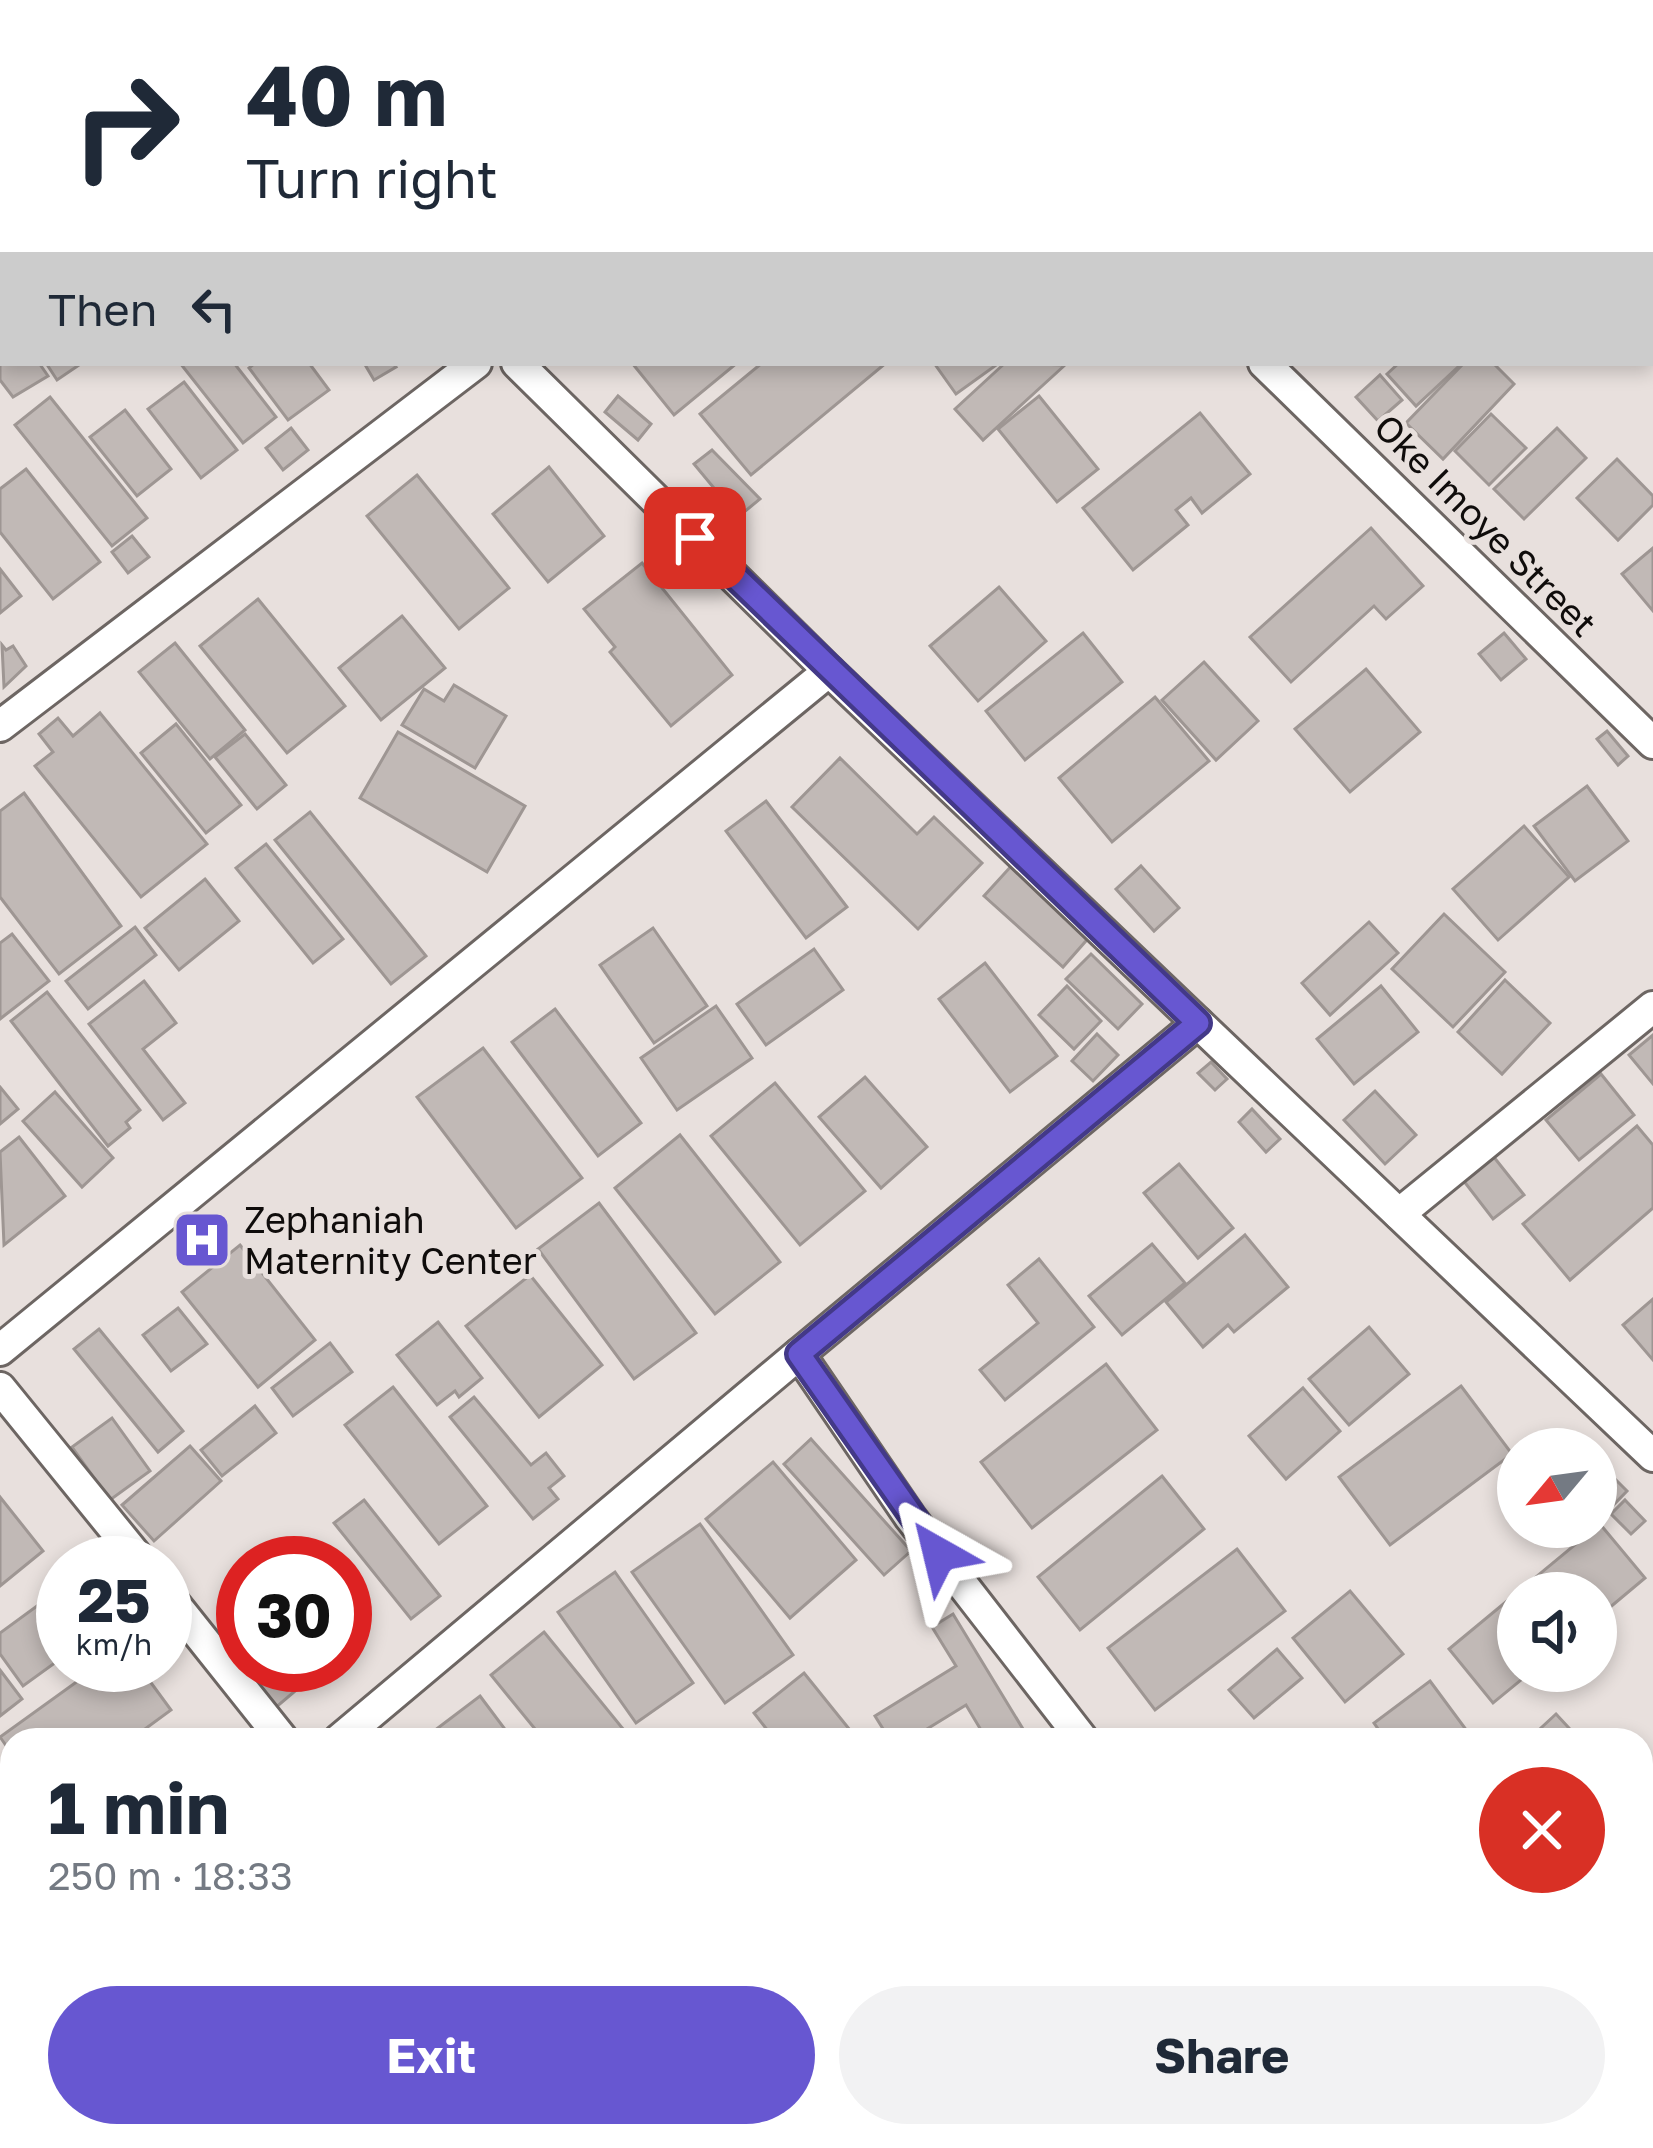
<!DOCTYPE html>
<meta charset="utf-8">
<style>
body{margin:0;font-family:"Golos Text",sans-serif;background:#f2f2f3;color:#1f2937;height:100vh;display:flex;flex-direction:column;font-size:45px;white-space:nowrap}
*{box-sizing:border-box;margin:0}
p{font-size:39px;color:#747a83}
.icon{flex:none;width:66px;height:66px;fill:none;stroke:currentColor;stroke-width:2;stroke-linecap:round;stroke-linejoin:round}
.map{position:relative;flex:1;overflow:hidden}
.sheet{position:absolute;left:0px;top:1728px;width:1653px;height:420px;display:flex;flex-direction:column;background:#fff;border-radius:36px 36px 0 0;box-shadow:0 6px 18px #0003}
.sheet>*{flex:none}
.hud{position:absolute;left:0px;top:0px;width:1653px;height:366px;box-shadow:0 6px 18px #0003;background:#fff;color:#1f2937;overflow:hidden}
.needle{width:78px;rotate:241deg}
.controls{position:absolute;left:1497px;top:1428px;display:grid;gap:24px}
.controls a{display:grid;place-items:center;width:120px;height:120px;border-radius:50%;background:#fff;box-shadow:0 6px 18px #0003;font-size:60px}
.speed{position:absolute;left:36px;top:1536px;display:flex;gap:24px;font-size:60px;font-weight:700;text-align:center}
.speed>*{display:grid;place-content:center;width:156px;height:156px;border-radius:50%;background:#fff;box-shadow:0 6px 18px #0003;line-height:1}
.speed small{font-size:30px;font-weight:400}
.speed .limit{border:18px solid #d22;background:#fff;color:#111}
.pin{position:absolute;display:grid;place-items:center;width:102px;height:102px;color:#fff;margin:-51px;border-radius:24px;box-shadow:0 6px 18px #0006}
.me{position:absolute;width:132px;margin:-66px;rotate:323deg;stroke-linejoin:round;filter:drop-shadow(0 0 9px #0008)}
.turn{display:flex;align-items:center;gap:42px;height:252px;padding:0 48px;font-size:54px}
.turn .icon{width:156px;height:156px;stroke-width:2.5}
.turn b{display:block;font-size:84px;line-height:102px}
.then{display:flex;align-items:center;height:114px;padding:0 48px;background:#0003;gap:24px;font-size:45px}
.round{display:grid;place-items:center;flex:none;width:126px;height:126px;border-radius:63px;background:#f2f2f3}
.head{display:flex;align-items:center;justify-content:space-between;height:204px;padding:0 48px}
h1{font-size:72px;font-weight:700;line-height:90px}
.primary-button{display:flex;gap:24px;margin-top:auto;padding:24px 48px}
.primary-button a{flex:1;height:138px;border-radius:72px;background:#6757d1;color:#fff;font-size:48px;font-weight:700;line-height:138px;text-align:center}
.primary-button a+a{background:#f2f2f3;color:#1f2937}
.map>svg:first-child{display:block}
</style>
<div class="map">
<svg width="1653" height="2148" viewBox="0 0 1653 2148">
<rect width="100%" height="100%" fill="#e8e0dd"/>
<!-- green -->
<path fill="#a3b7a2" d="M0 0H574L3 3 0 238Z"/>
<!-- building -->
<g fill="#c1b9b6" stroke="#9e9693" stroke-width="3">
<path d="M331 0H410L326 3Z"/>
<path d="M0 308 3 363H39L48 376 13 397 0 380Z"/>
<path d="M46 363H82L57 380Z"/>
<path d="M180 363H234L276 417 243 443Z"/>
<path d="M255 363H309L329 390 288 420 249 368Z"/>
<path d="M364 363H393L396 367 374 380Z"/>
<path d="M632 363H737L674 415Z"/>
<path d="M762 363H886L751 475 700 414Z"/>
<path d="M934 363H999L956 394Z"/>
<path d="M1005 363 1065 365 983 440 955 409Z"/>
<path d="M1399 363H1456L1459 366 1416 406 1387 374Z"/>
<path d="M1464 363H1493L1514 384 1443 459 1406 423Z"/>
<path d="M1380 375 1402 400 1378 421 1356 397Z"/>
<path d="M184 382 237 450 201 478 148 409Z"/>
<path d="M618 396 651 424 638 440 605 412Z"/>
<path d="M1039 396 1098 469 1057 502 998 429Z"/>
<path d="M50 397 147 518 112 546 15 425Z"/>
<path d="M125 410 171 469 137 496 90 437Z"/>
<path d="M1200 413 1250 474 1202 513 1191 498 1176 510 1188 525 1133 570 1083 508Z"/>
<path d="M1491 414 1526 448 1489 485 1455 451Z"/>
<path d="M291 428 308 450 283 470 266 448Z"/>
<path d="M1557 428 1586 458 1524 519 1494 489Z"/>
<path d="M712 450 760 499 738 517 694 464Z"/>
<path d="M1617 459 1653 496V505L1618 540 1577 498Z"/>
<path d="M549 467 604 536 548 582 493 514Z"/>
<path d="M26 469 100 562 53 599 0 532V489Z"/>
<path d="M417 475 509 588 459 629 367 516Z"/>
<path d="M1371 528 1423 586 1386 619 1374 606 1291 682 1250 637Z"/>
<path d="M132 536 149 557 128 573 112 552Z"/>
<path d="M1653 548V611L1622 574Z"/>
<path d="M642 563 732 675 671 726 610 652 615 647 584 609Z"/>
<path d="M0 569 21 596 0 613Z"/>
<path d="M999 587 1046 641 978 701 930 646Z"/>
<path d="M258 599 345 706 287 753 200 646Z"/>
<path d="M402 616 445 668 381 720 339 668Z"/>
<path d="M1083 633 1122 682 1025 760 986 711Z"/>
<path d="M1504 633 1526 659 1501 680 1479 654Z"/>
<path d="M175 643 245 730 210 759 139 672Z"/>
<path d="M2 645 6 650 13 646 26 666 4 687Z"/>
<path d="M1204 662 1258 721 1216 760 1162 700Z"/>
<path d="M1366 669 1420 732 1350 792 1295 729Z"/>
<path d="M454 685 506 716 475 768 402 725 424 689 444 701Z"/>
<path d="M1155 697 1209 761 1112 842 1059 778Z"/>
<path d="M100 713 207 844 141 897 35 766 53 752 39 734 58 718 73 736Z"/>
<path d="M176 724 241 805 206 833 141 753Z"/>
<path d="M1607 731 1628 756 1618 765 1597 739Z"/>
<path d="M398 732 525 806 487 872 360 798Z"/>
<path d="M245 734 286 785 257 809 215 757Z"/>
<path d="M840 758 917 834 934 817 982 863 918 929 792 807Z"/>
<path d="M1587 786 1628 841 1575 881 1534 826Z"/>
<path d="M24 793 121 926 59 974 0 897V811Z"/>
<path d="M766 801 847 907 806 938 726 831Z"/>
<path d="M310 812 426 956 391 984 275 840Z"/>
<path d="M1524 826 1569 877 1498 940 1453 889Z"/>
<path d="M266 844 343 939 313 963 236 868Z"/>
<path d="M1014 863 1092 934 1063 967 984 896Z"/>
<path d="M1141 866 1179 908 1154 931 1116 889Z"/>
<path d="M205 879 239 921 179 970 145 928Z"/>
<path d="M1444 914 1505 972 1453 1027 1392 969Z"/>
<path d="M1369 922 1398 953 1330 1015 1302 983Z"/>
<path d="M135 927 156 955 88 1009 66 981Z"/>
<path d="M653 928 707 1006 654 1043 600 965Z"/>
<path d="M12 934 49 981 0 1019V943Z"/>
<path d="M814 949 843 990 766 1045 737 1004Z"/>
<path d="M1091 954 1142 1004 1118 1029 1066 979Z"/>
<path d="M985 963 1057 1056 1010 1092 939 999Z"/>
<path d="M1505 980 1550 1023 1502 1074 1458 1032Z"/>
<path d="M144 981 176 1023 143 1049 185 1103 163 1120 89 1024Z"/>
<path d="M1067 986 1101 1021 1074 1049 1039 1015Z"/>
<path d="M1381 986 1418 1032 1354 1084 1317 1039Z"/>
<path d="M47 992 140 1110 126 1122 130 1128 108 1146 11 1021Z"/>
<path d="M716 1006 752 1058 677 1110 641 1058Z"/>
<path d="M555 1009 641 1123 598 1156 512 1042Z"/>
<path d="M1097 1034 1118 1055 1093 1081 1072 1061Z"/>
<path d="M1653 1035V1084L1629 1055Z"/>
<path d="M483 1048 582 1178 516 1228 417 1097Z"/>
<path d="M1211 1062 1227 1079 1215 1090 1198 1073Z"/>
<path d="M1601 1074 1634 1115 1579 1160 1546 1120Z"/>
<path d="M865 1077 927 1147 881 1188 819 1117Z"/>
<path d="M775 1083 865 1191 800 1245 711 1136Z"/>
<path d="M0 1087 18 1109 0 1124Z"/>
<path d="M1375 1091 1416 1135 1385 1164 1344 1120Z"/>
<path d="M55 1092 113 1158 82 1187 23 1121Z"/>
<path d="M1252 1109 1280 1139 1266 1152 1239 1122Z"/>
<path d="M1637 1126 1653 1145V1208L1570 1280 1523 1224Z"/>
<path d="M680 1135 780 1262 715 1314 615 1188Z"/>
<path d="M19 1137 65 1196 4 1245 0 1152Z"/>
<path d="M1493 1156 1524 1195 1493 1219 1463 1180Z"/>
<path d="M1179 1164 1233 1228 1198 1258 1144 1193Z"/>
<path d="M599 1203 696 1333 634 1379 538 1249Z"/>
<path d="M1245 1235 1288 1287 1234 1332 1228 1325 1203 1347 1166 1302Z"/>
<path d="M1152 1244 1185 1283 1122 1335 1089 1296Z"/>
<path d="M240 1245 315 1340 258 1387 182 1292Z"/>
<path d="M1039 1259 1094 1327 1005 1400 980 1370 1038 1323 1008 1285Z"/>
<path d="M530 1275 602 1365 539 1417 466 1326Z"/>
<path d="M1653 1299V1360L1623 1325Z"/>
<path d="M178 1308 207 1344 171 1371 143 1335Z"/>
<path d="M438 1322 482 1378 459 1397 455 1391 437 1405 397 1355Z"/>
<path d="M1369 1327 1409 1374 1349 1425 1309 1379Z"/>
<path d="M99 1329 183 1431 158 1452 74 1349Z"/>
<path d="M330 1343 352 1372 293 1416 272 1388Z"/>
<path d="M1106 1364 1157 1430 1032 1528 981 1462Z"/>
<path d="M1461 1386 1512 1454 1390 1545 1339 1477Z"/>
<path d="M393 1387 487 1506 439 1544 345 1425Z"/>
<path d="M1303 1388 1340 1431 1286 1479 1249 1436Z"/>
<path d="M474 1397 531 1465 546 1453 564 1476 549 1488 558 1499 533 1519 450 1417Z"/>
<path d="M255 1406 276 1433 222 1476 201 1450Z"/>
<path d="M112 1418 150 1471 110 1500 72 1447Z"/>
<path d="M811 1439 911 1551 884 1575 784 1464Z"/>
<path d="M190 1446 221 1481 154 1541 122 1505Z"/>
<path d="M1596 1460 1627 1491 1596 1523Z"/>
<path d="M773 1462 856 1560 790 1618 706 1519Z"/>
<path d="M1162 1476 1204 1529 1080 1630 1038 1577Z"/>
<path d="M0 1497 43 1551 0 1586Z"/>
<path d="M364 1500 440 1596 411 1619 334 1523Z"/>
<path d="M1625 1500 1645 1521 1631 1534 1611 1514Z"/>
<path d="M700 1524 793 1655 725 1703 632 1572Z"/>
<path d="M1600 1524 1645 1578 1596 1619V1593H1518V1671H1532L1493 1703 1449 1649Z"/>
<path d="M1237 1549 1285 1611 1155 1710 1108 1648Z"/>
<path d="M615 1572 693 1683 636 1723 558 1612Z"/>
<path d="M63 1587V1657L23 1686 0 1654V1633Z"/>
<path d="M1350 1591 1403 1654 1345 1702 1293 1638Z"/>
<path d="M953 1614 1023 1729 1004 1740H987L966 1705 909 1740H890L875 1716 956 1666 932 1627Z"/>
<path d="M544 1632 628 1735 622 1740H544L491 1675Z"/>
<path d="M243 1644V1665H283L301 1686 274 1709 229 1656Z"/>
<path d="M1277 1649 1302 1678 1254 1718 1229 1690Z"/>
<path d="M100 1665H138L171 1710 130 1740H12V1754L0 1737Z"/>
<path d="M0 1670 22 1699 0 1716Z"/>
<path d="M804 1673 858 1740H775L754 1713Z"/>
<path d="M1430 1681 1473 1739 1386 1740 1374 1723Z"/>
<path d="M480 1696 513 1740H422Z"/>
<path d="M1556 1714 1580 1740H1528Z"/>
<path d="M0 1784 12 1801V1837L4 1843Z"/>
<path d="M1641 1934 1653 1948V2016L1641 2026Z"/>
<path d="M324 2136H457L440 2148H308Z"/>
<path d="M529 2136H550L557 2148H523L519 2142Z"/>
<path d="M736 2136H825L835 2148H746Z"/>
<path d="M861 2136H937L920 2148H869Z"/>
<path d="M949 2136H987L995 2148H931Z"/>
<path d="M1040 2136H1096L1103 2148H1025Z"/>
<path d="M1226 2136H1239L1248 2148H1211Z"/>
<path d="M1463 2136H1501L1484 2148H1471Z"/>
</g>
<g fill="none" stroke-linecap="round" stroke-linejoin="round">
<!-- minor casing -->
<g stroke="#6d6663" stroke-width="36">
<g id="minor">
<path d="M231 0 233 3"/>
<path d="M900 0 902 3"/>
<path d="M1582 0 1585 3"/>
<path d="M173 3 177 0"/>
<path d="M1650 62 1653 65"/>
<path d="M0 133 3 130"/>
<path d="M1264 363 1653 743"/>
<path d="M829 671 1198 1023"/>
<path d="M0 726 476 363"/>
<path d="M1399 1214 1653 1007"/>
<path d="M0 1350 829 671 517 363"/>
<path d="M0 1388 142 1563"/>
<path d="M165 1592 283 1740"/>
<path d="M339 1740 799 1354"/>
<path d="M1083 1740 910 1517 799 1354 1198 1023 1653 1456"/>
<path d="M589 2136 598 2148"/>
<path d="M1393 2136 1403 2148"/>
<path d="M636 2148 650 2136"/>
</g>
</g>
<!-- minor -->
<use href="#minor" stroke="#fff" stroke-width="30"/>
</g>
<g fill="none" stroke-linecap="round" stroke-linejoin="round">
<!-- route casing -->
<g stroke="#433988" stroke-width="30">
<path id="route" d="M695 538 1198 1023 799 1354 939 1554"/>
</g>
<!-- route -->
<use href="#route" stroke="#6757d1" stroke-width="21"/>
</g>
<!-- icons -->
<defs>
<g id="hospital-square" transform="scale(3)"><rect x="-9" y="-9" width="18" height="18" rx="4" fill="#6757d1" stroke="#e8e0dd"/><path d="M-5-5h3v3.5h4V-5h3V5h-3V1.5h-4V5h-3Z" fill="#fff"/></g>
</defs>
<g fill-rule="evenodd">
<use href="#hospital-square" x="202" y="1240"/>
</g>
<g text-anchor="middle" dominant-baseline="central" stroke-width="10" stroke-linejoin="round" paint-order="stroke">
<!-- street labels -->
<g font-size="36" fill="#0f0c0b" stroke="#e8e0dd">
<text transform="translate(1486 525) rotate(45)">Oke Imoye Street</text>
</g>
<!-- poi labels -->
<g font-size="36" fill="#0f0c0b" stroke="#e8e0dd" text-anchor="start">
<text x="244" y="1219">Zephaniah<tspan x="244" dy="41">Maternity Center</tspan></text>
</g>
</g>
</svg>
<div class="controls">
<a><svg class="needle" viewBox="-14 -14 28 28"><path d="M0-13l5 13h-10z" fill="#e53935"/><path d="M0 13l5-13h-10z" fill="#747a83"/></svg></a>
<a><svg class="icon" aria-label="sound" viewBox="0 0 24 24"><path d="M4 9h4l5-4v14l-5-4H4zM17 9q2 3 0 6"/></svg></a>
</div>
<div class="speed"><div>25<small>km/h</small></div><div class="limit">30</div></div>
<div class="pin" style="left:695px;top:538px;background:#d93025"><svg class="icon" aria-label="arrive" viewBox="0 0 24 24"><path d="M6 21V4h12l-3 4 3 4H6"/></svg></div>
<svg class="me" style="left:939px;top:1554px" viewBox="-20 -20 40 40"><path d="M0-17L14 15 0 8-14 15z" fill="#6757d1" stroke="#fff" stroke-width="4"/></svg>
<div class="hud">
<div class="turn"><svg class="icon" aria-label="right" viewBox="0 0 24 24"><path d="M7 20v-9h11M14 6l5 5-5 5"/></svg><div><b>40 m</b>Turn right</div></div>
<div class="then">Then<svg class="icon" aria-label="left" viewBox="0 0 24 24"><path d="M17 20v-9H6M10 6l-5 5 5 5"/></svg></div>
</div>
<section class="sheet">
<div class="head"><div><h1>1 min</h1><p>250 m · 18:33</p></div><a class="round" style="background:#d93025;color:#fff"><svg class="icon" aria-label="close" viewBox="0 0 24 24"><path d="M6 6l12 12M18 6L6 18"/></svg></a></div>
<div class="primary-button"><a>Exit</a><a>Share</a></div>
</section>
</div>
